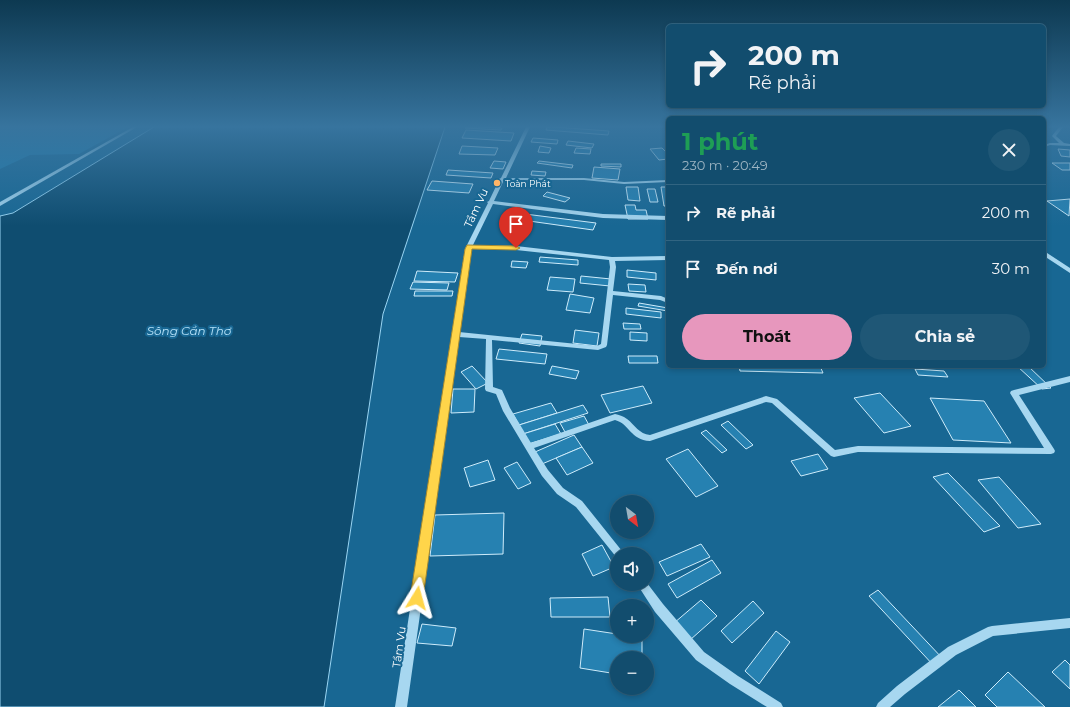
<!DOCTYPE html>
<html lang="vi">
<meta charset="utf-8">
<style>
body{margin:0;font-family:Montserrat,sans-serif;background:#1f5776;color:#f1f3f6;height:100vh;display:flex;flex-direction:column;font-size:15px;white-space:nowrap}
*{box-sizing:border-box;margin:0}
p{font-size:13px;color:#9cb4c2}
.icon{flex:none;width:22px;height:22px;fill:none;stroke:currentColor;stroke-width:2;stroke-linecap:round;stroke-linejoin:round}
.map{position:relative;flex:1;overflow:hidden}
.panel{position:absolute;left:666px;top:116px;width:380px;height:252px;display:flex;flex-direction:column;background:#124d6e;border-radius:6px;box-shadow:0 2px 6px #0003,0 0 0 1px #316481}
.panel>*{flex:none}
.banner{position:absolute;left:666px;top:24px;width:380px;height:84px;border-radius:6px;box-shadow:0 2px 6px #0003,0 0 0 1px #316481;background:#124d6e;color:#f1f3f6;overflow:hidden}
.needle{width:26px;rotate:149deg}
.controls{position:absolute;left:610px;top:495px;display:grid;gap:8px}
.controls a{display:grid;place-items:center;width:44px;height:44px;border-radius:50%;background:#124d6e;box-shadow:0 2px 6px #0003,0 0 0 1px #316481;font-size:20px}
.pin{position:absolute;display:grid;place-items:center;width:34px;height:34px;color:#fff;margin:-41px -17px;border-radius:50% 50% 50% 0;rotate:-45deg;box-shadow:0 0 4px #0007}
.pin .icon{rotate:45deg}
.me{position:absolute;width:44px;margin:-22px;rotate:8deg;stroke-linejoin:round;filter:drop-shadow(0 0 3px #0008)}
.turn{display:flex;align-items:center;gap:14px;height:84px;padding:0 16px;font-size:18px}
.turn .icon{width:52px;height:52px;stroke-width:2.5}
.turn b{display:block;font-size:28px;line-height:34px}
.round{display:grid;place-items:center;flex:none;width:42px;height:42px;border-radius:21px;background:#1f5776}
.summary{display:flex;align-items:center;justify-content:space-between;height:68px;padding:0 16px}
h1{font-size:24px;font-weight:700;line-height:30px;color:#1e9e55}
.button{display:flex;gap:8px;margin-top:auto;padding:8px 16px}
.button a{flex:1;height:46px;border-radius:24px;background:#e797bd;color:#111;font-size:16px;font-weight:700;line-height:46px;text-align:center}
.button a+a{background:#1f5776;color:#f1f3f6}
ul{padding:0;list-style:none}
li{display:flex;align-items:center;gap:12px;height:56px;padding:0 16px;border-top:1px solid #316481}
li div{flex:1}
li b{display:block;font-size:15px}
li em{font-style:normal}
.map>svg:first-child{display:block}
</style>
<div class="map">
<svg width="1070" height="707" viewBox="0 0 1070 707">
<rect width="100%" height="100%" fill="#186793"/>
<!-- green -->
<path fill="#207cac" d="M0 127H128L79 154 30 155 0 169Z"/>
<!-- water -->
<path fill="#0f4d70" stroke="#9ad5f3" d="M154 127H445L383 314 324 707H0V216L13 213Z"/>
<!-- building -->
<g fill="#2681b1" stroke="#ceecfb">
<path d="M466 127H480L502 128 501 130 465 128Z"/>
<path d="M547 127H554L609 131 608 135 546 130Z"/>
<path d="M466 130 514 133 511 141 462 138Z"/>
<path d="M533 138 558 140 557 144 531 142Z"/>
<path d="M568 141 594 144 592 148 566 145Z"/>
<path d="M462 146 498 148 495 155 459 154Z"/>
<path d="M540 146 551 148 549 153 538 152Z"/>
<path d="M576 148 591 149 590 154 574 153Z"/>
<path d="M662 148 668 154V159L659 160 650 149Z"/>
<path d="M1058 149 1070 150V157L1061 156Z"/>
<path d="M494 161 506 162 503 169 490 168Z"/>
<path d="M539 161 573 165 572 168 537 163Z"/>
<path d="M1052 163H1070V170H1062Z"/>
<path d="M601 164H621V167L601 166Z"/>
<path d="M594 167 620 169 618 180 592 178Z"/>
<path d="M448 170 493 173 491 178 446 175Z"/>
<path d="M532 171 546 172 545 176 531 175Z"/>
<path d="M432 181 473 184 469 193 427 190Z"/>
<path d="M626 187H638L640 201 628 200Z"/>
<path d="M661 187H668V206H664Z"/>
<path d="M647 189H655L658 202H650Z"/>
<path d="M547 192 570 198 565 202 543 196Z"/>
<path d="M1070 199 1069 216 1047 201Z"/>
<path d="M625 205H635L636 210H646L648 219H628Z"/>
<path d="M525 214 596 223 593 230 522 220Z"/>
<path d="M540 257 578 260V265L539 262Z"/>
<path d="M512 261 528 262 526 268 511 267Z"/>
<path d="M627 270 656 273V280L627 277Z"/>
<path d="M417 271 458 273 455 282 414 281Z"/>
<path d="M581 276 611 279 610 286 580 283Z"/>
<path d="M550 277 575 279 573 292 547 290Z"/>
<path d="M413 282 449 283 447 290 410 289Z"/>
<path d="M628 284 645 285 646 292 629 291Z"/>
<path d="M415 291H453L452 296H414Z"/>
<path d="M570 294 594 298 590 313 566 310Z"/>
<path d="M639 303 668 308V311L638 306Z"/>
<path d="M626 308 661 312V318L626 314Z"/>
<path d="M623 323 640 324 641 329H624Z"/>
<path d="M575 330 599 333 597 346 573 343Z"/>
<path d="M630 332 647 333V341L630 340Z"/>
<path d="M522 334 542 336 540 346 519 343Z"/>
<path d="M499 349 547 354 545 364 496 359Z"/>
<path d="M628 356H657L658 363H629Z"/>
<path d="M472 366 488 383 476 389 461 372Z"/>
<path d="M552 366 579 371 576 379 549 374Z"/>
<path d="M739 366H820L823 373 740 371Z"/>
<path d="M1017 366H1028L1051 388 1042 389Z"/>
<path d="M915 369 944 371 948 377 918 375Z"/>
<path d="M643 386 652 403 610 413 601 395Z"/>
<path d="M453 389H475L474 412 451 413Z"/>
<path d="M880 393 911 426 884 433 854 398Z"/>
<path d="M930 398 984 401 1011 443 953 440Z"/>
<path d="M551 403 557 413 519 425 513 414Z"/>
<path d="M583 405 588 413 523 434 519 425Z"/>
<path d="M584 416 589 425 565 432 560 423Z"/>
<path d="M728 421 753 445 746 449 721 425Z"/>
<path d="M555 424 561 434 528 444 523 434Z"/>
<path d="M706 430 727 450 722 453 701 433Z"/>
<path d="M574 435 582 447 542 464 535 452Z"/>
<path d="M582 447 593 463 567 475 556 458Z"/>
<path d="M688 449 718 486 696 497 666 459Z"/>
<path d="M818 454 828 469 801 476 791 461Z"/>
<path d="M488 460 495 480 470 487 464 468Z"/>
<path d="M517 462 531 483 518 489 504 468Z"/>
<path d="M948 473 1000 526 984 532 933 477Z"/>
<path d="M999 477 1041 524 1018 528 978 480Z"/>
<path d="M504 513 503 554 430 556 435 515Z"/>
<path d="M701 544 710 557 667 576 659 562Z"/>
<path d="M602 545 614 567 593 576 582 554Z"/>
<path d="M712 560 721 573 677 598 668 584Z"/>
<path d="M878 590 944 660 935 667 869 596Z"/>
<path d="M608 597 610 617H551L550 598Z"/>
<path d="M701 600 717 616 690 640 674 623Z"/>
<path d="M753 601 764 613 732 643 721 631Z"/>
<path d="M422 624 456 628 452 646 417 643Z"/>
<path d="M584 629 617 634V636L642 637V658H617V674L580 668Z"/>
<path d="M776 631 790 642 759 684 745 671Z"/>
<path d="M1065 660 1070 665V689L1052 672Z"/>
<path d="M1008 672 1045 707H997L985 695Z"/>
<path d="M959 690 976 707H938Z"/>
</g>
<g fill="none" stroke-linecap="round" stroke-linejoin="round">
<!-- minor -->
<g fill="#a7d7f0" fill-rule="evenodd">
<path d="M133 127H137L0 206V202Z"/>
<path d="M526 127H530L506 178H584L624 182 668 180V182L624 184 584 180H504L494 201 603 214 668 216V220L603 218 493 204 473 245 516 246 612 257 668 256V260L615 261 616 267 613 291 661 296 668 299V303L660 300 613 295 607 345 606 347 598 350 492 340 493 387 502 390 510 408 531 443 615 414C619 415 623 416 627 419 635 425 639 434 650 435L766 396 777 399 835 450 858 446 1044 448 1010 393 1011 391 1014 390 1070 376V382L1019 395 1054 449 1055 451 1054 453 1051 454 858 452 834 457 831 456 772 403 766 402 650 441C630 440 630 424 615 420L534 448 548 470 563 488 582 501 622 551 624 554H617V558L576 507 557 494 542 476 503 411 496 394 486 391 485 389 486 339 459 337 407 707H395L465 249 488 203 487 202 489 201 499 180V179L501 178ZM471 249 516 250 609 260 610 267 601 344 597 346 459 332Z"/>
<path d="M1059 127H1063L1056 136 1064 143 1070 144V146L1050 145 1044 147V145L1050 143H1059L1052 136Z"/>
<path d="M1044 251 1070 268V273L1044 256Z"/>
<path d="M647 583 663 604 704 652 738 676 781 703 783 707H767L730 684 696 660 655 612 637 584H647Z"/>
<path d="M1070 618V628L993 636 956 655 905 694 890 707H876L878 703 897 686 948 647 988 627 992 626Z"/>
</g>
</g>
<!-- sky -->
<linearGradient id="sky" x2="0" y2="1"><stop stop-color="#0d3951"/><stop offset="0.56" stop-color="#37749e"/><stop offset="1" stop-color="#37749e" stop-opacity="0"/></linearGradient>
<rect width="1070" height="226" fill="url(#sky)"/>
<!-- route -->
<path fill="#ffd54a" stroke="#a68a30" d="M467 245 516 246 520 248 516 250 472 249 423 598 422 603 417 605 412 603 410 598 465 249Z"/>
<!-- markers -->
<circle fill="#ffb467" stroke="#186793" stroke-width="1.5" cx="497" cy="183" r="4"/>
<g text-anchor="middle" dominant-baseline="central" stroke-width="4" stroke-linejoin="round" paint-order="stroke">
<!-- far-poi labels -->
<g font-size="9" fill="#fff" stroke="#186793" text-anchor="start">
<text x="505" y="183">Toàn Phát</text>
</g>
<!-- street labels -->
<g font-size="11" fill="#fff" stroke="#186793">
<text transform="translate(476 208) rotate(-65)">Tầm Vu</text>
<text transform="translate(399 647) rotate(-82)">Tầm Vu</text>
</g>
<!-- water labels -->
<g font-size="12" font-style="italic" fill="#b4e0f7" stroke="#186793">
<text x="189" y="330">Sông Cần Thơ</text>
</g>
</g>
</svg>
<div class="controls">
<a><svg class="needle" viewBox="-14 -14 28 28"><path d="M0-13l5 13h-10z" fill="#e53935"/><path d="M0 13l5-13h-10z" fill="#9cb4c2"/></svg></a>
<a><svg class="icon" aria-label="sound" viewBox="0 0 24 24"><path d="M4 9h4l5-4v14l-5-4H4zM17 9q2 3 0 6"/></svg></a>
<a>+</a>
<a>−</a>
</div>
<div class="pin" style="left:516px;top:248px;background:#d93025"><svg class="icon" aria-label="arrive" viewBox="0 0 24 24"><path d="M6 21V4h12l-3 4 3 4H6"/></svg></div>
<svg class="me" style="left:417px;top:598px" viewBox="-20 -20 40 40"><path d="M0-17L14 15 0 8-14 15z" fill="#ffd54a" stroke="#fff" stroke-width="4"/></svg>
<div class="banner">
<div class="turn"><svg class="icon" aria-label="right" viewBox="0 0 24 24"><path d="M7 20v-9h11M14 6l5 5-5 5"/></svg><div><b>200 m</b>Rẽ phải</div></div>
</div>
<section class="panel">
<div class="summary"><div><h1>1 phút</h1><p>230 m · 20:49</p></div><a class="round"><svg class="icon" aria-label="close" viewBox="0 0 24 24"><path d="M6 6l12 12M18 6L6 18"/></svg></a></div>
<ul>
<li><svg class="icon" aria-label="right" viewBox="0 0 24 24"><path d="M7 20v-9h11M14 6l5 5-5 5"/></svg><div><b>Rẽ phải</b></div><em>200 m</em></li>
<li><svg class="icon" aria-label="arrive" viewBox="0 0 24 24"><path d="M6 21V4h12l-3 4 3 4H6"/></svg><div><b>Đến nơi</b></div><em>30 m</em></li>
</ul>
<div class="button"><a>Thoát</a><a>Chia sẻ</a></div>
</section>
</div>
